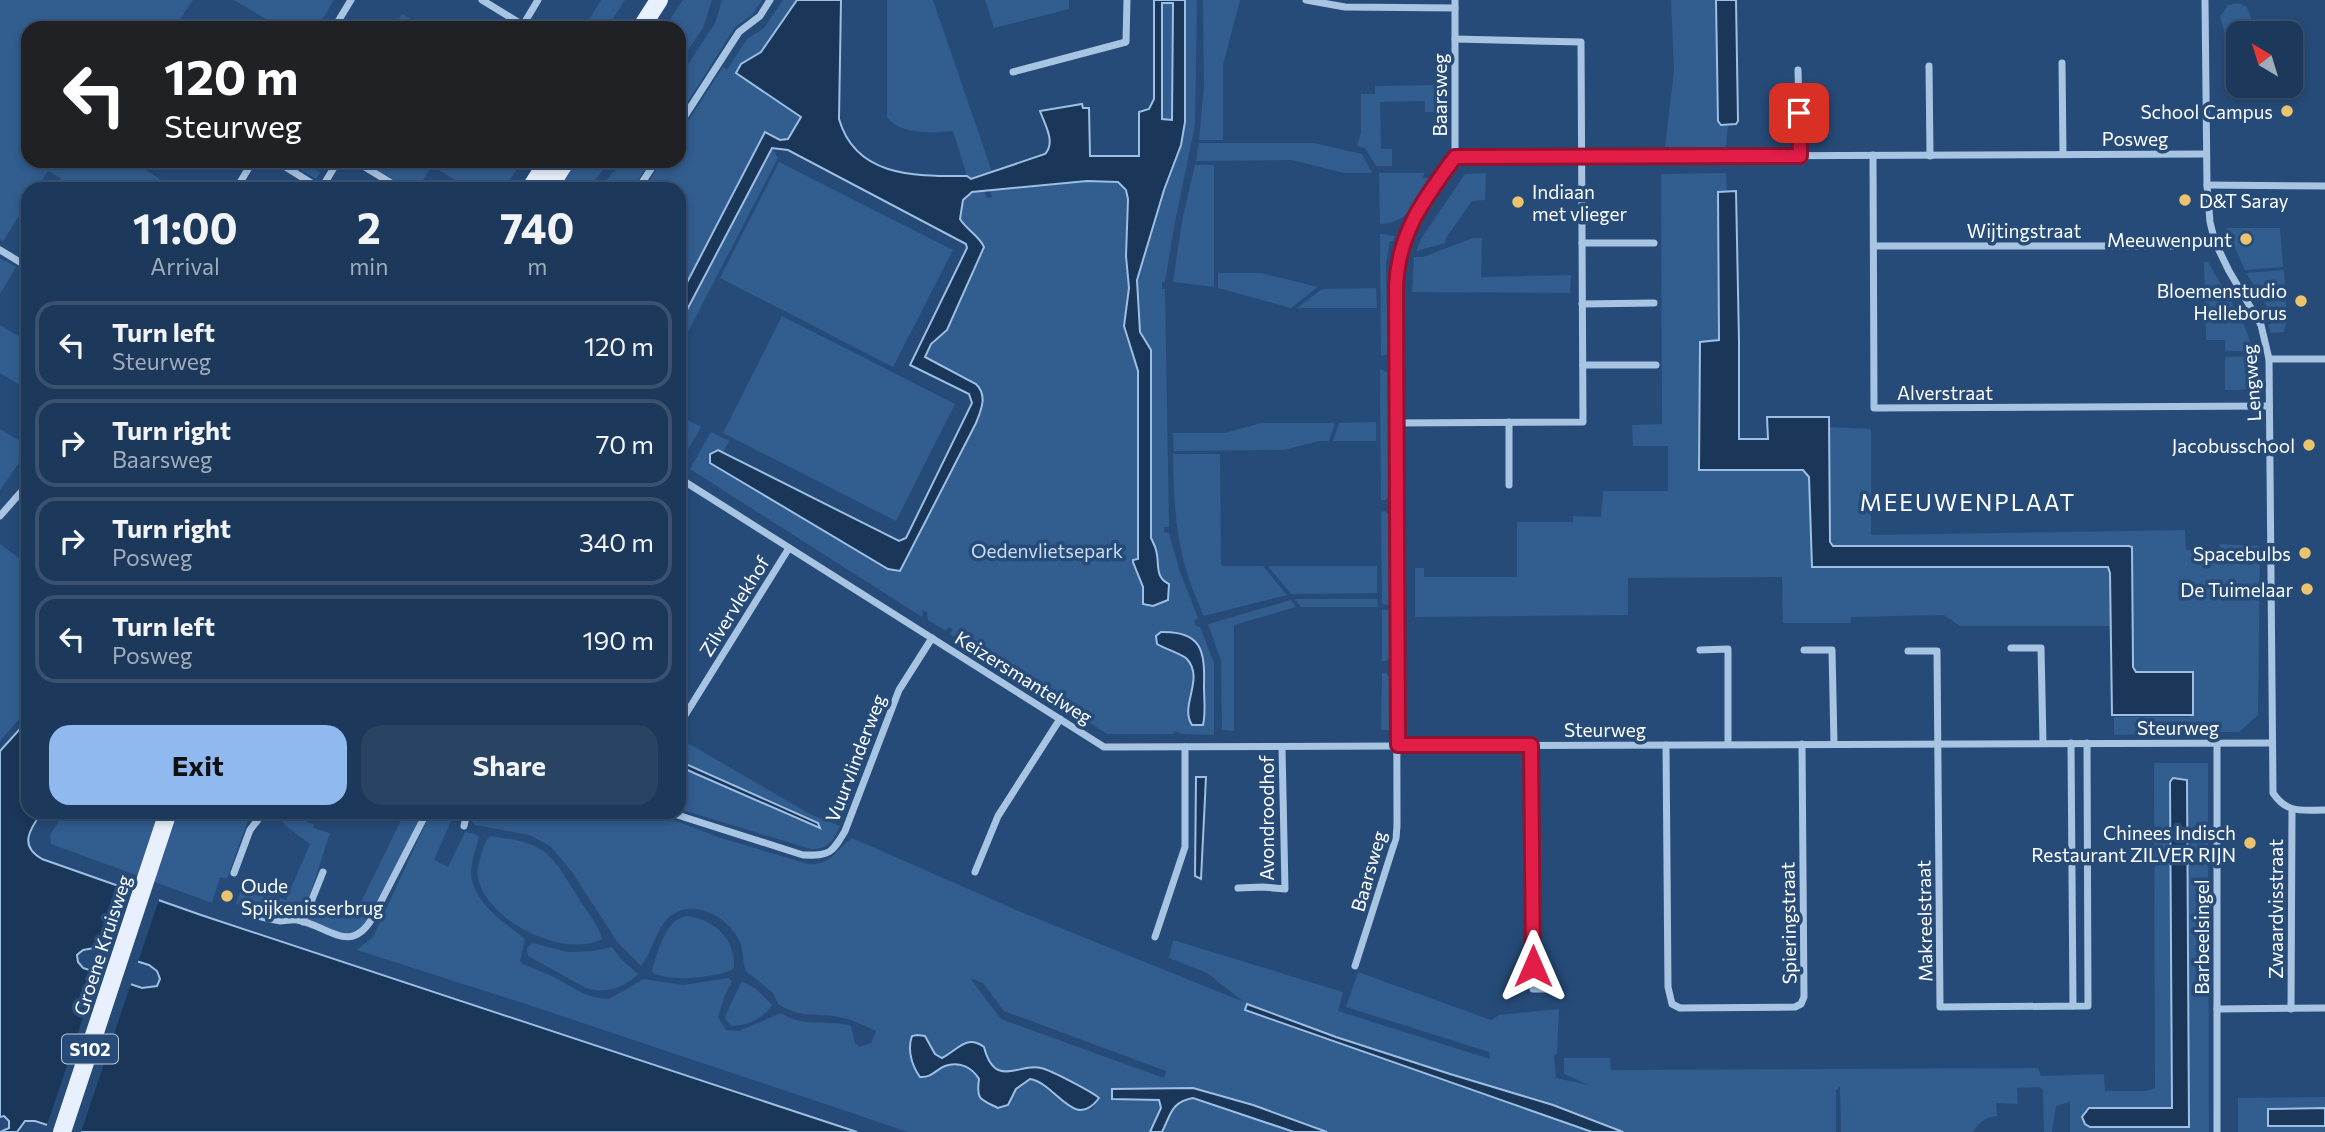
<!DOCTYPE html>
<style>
body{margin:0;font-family:Commissioner,sans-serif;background:#294363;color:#f1f3f6;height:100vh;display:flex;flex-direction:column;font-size:26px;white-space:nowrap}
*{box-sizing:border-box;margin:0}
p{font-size:23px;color:#a0acbb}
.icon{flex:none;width:38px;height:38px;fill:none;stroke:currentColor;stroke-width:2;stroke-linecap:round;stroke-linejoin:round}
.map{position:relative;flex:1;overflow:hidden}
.details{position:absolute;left:21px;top:182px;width:665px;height:637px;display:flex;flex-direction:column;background:#1c385a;border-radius:21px;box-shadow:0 4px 10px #0003,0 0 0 2px #3a5270}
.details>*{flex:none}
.hud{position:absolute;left:21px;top:21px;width:665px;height:147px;border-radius:21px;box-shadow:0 4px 10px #0003,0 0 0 2px #3a5270;background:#202124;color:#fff;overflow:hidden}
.needle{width:46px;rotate:322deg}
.controls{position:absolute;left:2226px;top:21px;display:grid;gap:14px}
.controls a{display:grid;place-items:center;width:77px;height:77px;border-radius:14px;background:#1c385a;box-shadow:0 4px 10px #0003,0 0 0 2px #3a5270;font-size:35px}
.pin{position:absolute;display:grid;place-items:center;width:60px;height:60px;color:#fff;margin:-30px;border-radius:14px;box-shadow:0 4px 10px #0006}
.me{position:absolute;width:77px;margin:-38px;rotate:0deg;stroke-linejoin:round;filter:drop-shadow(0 0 5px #0008)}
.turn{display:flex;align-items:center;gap:24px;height:147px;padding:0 28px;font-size:32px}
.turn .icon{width:91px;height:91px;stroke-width:2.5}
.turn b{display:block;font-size:49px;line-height:60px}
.eta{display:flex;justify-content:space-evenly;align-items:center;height:119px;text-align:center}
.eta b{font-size:42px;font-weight:700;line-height:49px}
.cta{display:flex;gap:14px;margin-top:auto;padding:14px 28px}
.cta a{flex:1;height:80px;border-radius:21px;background:#90b9f0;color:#111;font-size:28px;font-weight:700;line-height:80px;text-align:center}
.cta a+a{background:#294363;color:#f1f3f6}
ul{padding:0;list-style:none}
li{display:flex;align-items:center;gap:21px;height:88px;margin:0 14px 10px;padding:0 14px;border:4px solid #3a5270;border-radius:21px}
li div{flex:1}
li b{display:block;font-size:26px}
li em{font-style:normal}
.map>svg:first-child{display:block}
</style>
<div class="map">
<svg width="2325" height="1132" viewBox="0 0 2325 1132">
<rect width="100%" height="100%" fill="#264b78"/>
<!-- green -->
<g fill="#315d8f" fill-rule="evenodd">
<path d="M0 0H193L174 28H28V161H132L175 189H55L61 178 48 171 36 189H28V202L3 241 0 239Z"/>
<path d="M234 0H334L317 28H281Z"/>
<path d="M601 0H625L607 28H584Z"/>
<path d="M683 0H712L703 28 679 63V28H664Z"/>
<path d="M722 0H762L752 15 735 27 679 116V78L715 23Z"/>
<path d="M783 0H797L761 52 741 64 801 117 788 139 780 140 765 133 679 298V189H644L662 161H679V135L723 67 727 70 747 39 764 28Z"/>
<path d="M887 0H933L992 172 971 179 967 176 953 131C933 133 900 135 887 117Z"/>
<path d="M985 0H1069V9L994 28Z"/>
<path d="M1185 0H1197L1195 125 1174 227 1165 282H1162V289H1165L1169 527H1164V532L1169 533 1180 572 1198 618 1194 621 1196 626 1200 627 1214 663V735L1181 734 1175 731 1174 734H1107L1062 705 1065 701 1061 699 1058 703 950 634 953 630 949 627 946 631 928 620 927 613 923 610 922 617 690 469 711 432 729 441 723 452 714 450 710 454 708 462 712 465 888 569 900 571 976 423 981 411 983 394 925 357 931 344 947 330 984 247C980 237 966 229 960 219 963 199 962 193 984 191L987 198 992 197 990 190 1095 180 1119 183 1127 195 1126 256 1164 190 1181 145 1185 122Z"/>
<path d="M1203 0H1240L1223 65V140H1199L1204 86Z"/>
<path d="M1671 0H1716L1718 121 1721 125 1728 126 1726 147H1665L1674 71Z"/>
<path d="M1162 2 1173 3 1172 120H1162Z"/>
<path d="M2238 3 2247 7 2252 21 2245 33 2233 36 2224 31 2220 17 2228 5Z"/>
<path d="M402 14 425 28H393Z"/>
<path d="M1435 85V112H1425V101L1380 102 1381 149H1392V166H1376L1365 148 1357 146 1361 132V94H1375V86Z"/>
<path d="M1199 143H1314L1362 154 1372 173H1344L1292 160 1196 161Z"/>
<path d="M772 148 778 158 679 349V325Z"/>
<path d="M285 161H317L313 168 320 173 316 179Z"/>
<path d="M362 161H522L504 189H470L432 166 420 185 407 188Z"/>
<path d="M574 161H611L587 189H556Z"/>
<path d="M623 161H650L633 189H599Z"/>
<path d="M779 162 953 250 893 367 720 278Z"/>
<path d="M1195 165H1214V287L1173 282 1182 221Z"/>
<path d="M1379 173H1425L1422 178H1431C1416 201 1410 223 1380 224Z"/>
<path d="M1486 173 1485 200 1472 201 1446 238 1445 243 1416 251 1421 239 1465 174Z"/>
<path d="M1726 173 1727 192H1718L1719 341 1700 342 1699 470H1803L1809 476 1812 567H2108L2110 573 2111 626H1960L1944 615 1851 617V623H1783L1782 577 1628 578V615L1415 617V568H1424V577H1517V522H1573V516L1601 517 1603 491H1668V446H1633L1632 425 1662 424 1661 174Z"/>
<path d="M2226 228H2280L2283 267 2245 270Z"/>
<path d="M1380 234 1395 236 1393 241H1390L1386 264 1388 354 1381 356Z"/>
<path d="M1473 238H1482L1481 277 1571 275 1570 293 1412 292 1414 257H1423Z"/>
<path d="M0 258 16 267 0 294Z"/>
<path d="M2204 262H2208L2242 320 2254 351H2225V340H2206Z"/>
<path d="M2284 270 2285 291 2259 293 2246 273Z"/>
<path d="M1218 273H1261L1318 287 1291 308 1218 288Z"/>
<path d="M1376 288 1377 308H1297L1322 289Z"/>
<path d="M2285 293 2287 316 2272 317 2261 295Z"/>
<path d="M782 316 955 404 896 521 723 433Z"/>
<path d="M2287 319 2284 332 2271 333 2268 325 2274 322V320Z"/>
<path d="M0 325 28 342V390L0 373Z"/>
<path d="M2255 356C2261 389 2257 390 2225 390V357Z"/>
<path d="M1380 369 1389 373V497L1385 500H1381Z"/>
<path d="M679 416 701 427 679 465V445L684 437V432L679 428Z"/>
<path d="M1376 422V441H1333L1339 423Z"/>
<path d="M1261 423H1335L1329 441H1319L1284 450 1174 451 1173 433H1225Z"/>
<path d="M1829 427 1871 429V535L2185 530 2186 550H2219L2220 544 2260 546 2258 715 2239 732H2206V729L2197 728V733L2114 735V717H2190L2194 711 2193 672H2136L2133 667 2132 547 1833 546 1830 542Z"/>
<path d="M0 429 28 446V450L0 490Z"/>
<path d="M1173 454H1220L1221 564 1223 566H1263L1287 595 1204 616C1177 559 1174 517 1173 454Z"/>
<path d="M1385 511 1389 515 1390 605 1382 604 1381 512Z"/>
<path d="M0 544 28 565V709L0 741Z"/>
<path d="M1268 566H1377V593L1291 594Z"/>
<path d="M1295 599H1377L1378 607H1301Z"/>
<path d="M1291 600 1296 607 1234 625V731L1222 730 1221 661 1208 624Z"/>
<path d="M1382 610H1389L1390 656 1386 661H1382Z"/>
<path d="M1382 673H1386L1390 677V730H1381Z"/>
<path d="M679 738 810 814 840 826C834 840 828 850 811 849L679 809V766L805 823 818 828 820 826 679 761Z"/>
<path d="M2154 763H2208L2209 1132H2070V1102L2056 1106 2052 1132H2044L2043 1090 2039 1087 2017 1088 2018 1104 1996 1103 1997 1116C1986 1117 1979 1122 1973 1132H1841L1840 1086 1836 1090V1132H1623L1553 1105 1450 1074 1336 1037 1248 1004 1245 1010 1592 1132H908L526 1004 357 950 373 937 431 812H462L459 821H451L434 860 448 867 465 832 475 834 479 837C476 848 472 859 471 870 470 901 504 922 525 939L520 961 523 964 554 977 584 994 598 998 609 999 644 979 683 985 729 978 732 982 725 995 718 1017 726 1030 739 1031 781 1013C802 1028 828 1019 851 1026L855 1043 859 1047 871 1043 876 1031C862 1024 848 1018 833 1016 808 1013 802 1018 778 1004L773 993 746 971C742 962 744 949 739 940 727 915 689 896 667 919 655 932 651 954 641 966L618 943 572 872 551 847 530 835 475 825 471 820V812H652L721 838 808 864C830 866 836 850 852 838L1021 912 1244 1002 1207 973 1169 958 1173 940 1343 992 1338 1011 1490 1059 1489 1052 1346 1007 1358 972 1491 1020 1499 1015 1559 1009 1557 1053 1554 1056 1556 1078 1589 1085 1564 1074V1058H1610L1611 1070 2038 1068 2041 1076 2104 1074 2105 1091H2146L2155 1088ZM2170 782 2188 1127H2090L2089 1108 2172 1109ZM970 978 983 983 1004 1011 1166 1071 1164 1078 1001 1019ZM930 1042 935 1054 942 1058 960 1044 984 1047C994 1087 1022 1062 1049 1071 1065 1077 1084 1088 1099 1097L1092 1110 1042 1082 1030 1079 1016 1089 1012 1098 977 1093 979 1079C967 1059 947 1063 931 1076ZM1168 1088 1112 1099V1089Z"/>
<path d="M65 812H246L249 817 227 879 220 877 212 903 51 844 50 835Z"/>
<path d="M274 812H301V815L307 817V822L314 824 313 828 330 833 309 898C327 906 342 917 359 906L405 812H423L366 926 360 931 343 934 292 916 274 917 236 904 242 887 286 900 310 844 287 827Z"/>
<path d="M490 836C549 843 551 854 581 902 588 913 600 927 602 939 564 959 491 922 479 882 476 873 478 865 481 855 483 848 485 841 490 836Z"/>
<path d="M688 916C715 920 735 939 734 967L732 970C710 978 674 982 653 973L652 970C658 952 665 918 688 916Z"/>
<path d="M532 943 568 952 593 951 612 947 621 959 638 974C623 988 606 994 586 988L528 956 527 948Z"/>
<path d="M742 981 756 989 772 1005C763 1019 747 1026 731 1026L725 1019 726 1014Z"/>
<path d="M2325 1097V1108L2268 1110V1126H2325V1132H2238V1098Z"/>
</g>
<!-- water -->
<g fill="#1a3659" stroke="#9dbfe3" stroke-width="2" fill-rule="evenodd">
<path d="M797 0H841L839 119C856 178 916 176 967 176L971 179 1045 154C1056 142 1045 125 1040 111L1082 104 1083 108H1089L1090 156H1139V112L1149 109 1154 99V0H1185V122L1181 145 1164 190 1137 280 1140 332 1151 350V538C1153 542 1155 546 1156 550 1160 564 1154 577 1169 584L1168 600 1153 606 1143 604V587L1133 562V560L1138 559V371L1124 326 1129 288 1126 256 1128 199 1126 190 1118 182 1087 181 972 192 963 200 960 219C966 229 980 237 984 247L947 330 931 344 925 357 976 384C988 396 981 410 976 423L900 571 888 569 710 463V454L718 450 899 541 906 538 972 403 969 394 910 365 967 248 966 244 788 150 772 148 679 325V298L765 132 780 140 788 139 801 117 736 73 741 64 761 52ZM1162 3H1173L1172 120 1162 119Z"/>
<path d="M1716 0H1736L1738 121 1736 124 1721 125 1718 121Z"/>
<path d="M1736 191 1739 341V439H1768L1767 417H1829L1830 542 1833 546H2129L2132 547 2133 667 2136 672H2193V715H2112L2110 573 2108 567H1812L1809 477 1803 470H1699L1700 342 1719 340 1718 192Z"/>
<path d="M1161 632C1202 631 1205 651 1204 686 1204 699 1206 713 1203 725H1192C1179 706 1205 679 1187 659 1184 655 1163 648 1157 644L1156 636Z"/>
<path d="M28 720V812H42C29 830 19 846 42 859L201 915 857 1132H69L35 1121H25L17 1132H0L9 1128V1121L4 1116 0 1117V751ZM94 948 149 965 157 971 160 979 157 986 142 988 83 968 78 962 77 955 83 950Z"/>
<path d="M679 761 818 823 820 828 694 773 679 766Z"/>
<path d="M1196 777H1206L1201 879 1195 876Z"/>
<path d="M2173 778 2187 780 2189 1127H2090L2085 1124 2082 1117 2089 1108H2172L2170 782Z"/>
<path d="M1247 1004 1336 1037 1450 1074 1553 1105 1623 1132H1592L1245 1010Z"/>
<path d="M917 1035 925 1036 935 1054 942 1058C958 1050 966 1034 984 1047 995 1090 1020 1062 1041 1068 1051 1070 1094 1093 1099 1098 1074 1132 1056 1083 1030 1079L1016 1089 1008 1105 998 1108C980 1099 976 1100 979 1079 972 1067 959 1061 945 1066 935 1070 932 1078 920 1077 912 1066 907 1050 912 1036Z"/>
<path d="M1193 1088 1253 1105 1327 1132H1294L1193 1098C1171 1102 1171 1114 1162 1132H1150L1161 1108 1159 1100 1112 1099V1089Z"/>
<path d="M2325 1108V1126H2268V1109Z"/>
</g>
<!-- pier -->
<g fill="#264b78">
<path d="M127 884 160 897 137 965 103 955Z"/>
<path d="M99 970 132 981 81 1132H57L46 1128Z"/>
</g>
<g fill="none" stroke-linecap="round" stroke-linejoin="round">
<!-- street -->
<g stroke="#a8c4e3" stroke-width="7">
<path d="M482 0 523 25 538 0"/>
<path d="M1306 0 1345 7 1455 8"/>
<path d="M2205 0 2207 185 2210 222 2215 242 2229 271 2261 325 2269 359 2273 793C2287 814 2302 810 2325 810"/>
<path d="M334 28 351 0"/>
<path d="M2062 63 2063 154"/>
<path d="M1929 66 1930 156"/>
<path d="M1798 70 1800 156"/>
<path d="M1013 72 1126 42 1127 0"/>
<path d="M679 125 739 32 760 16 770 0"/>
<path d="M1873 155 1874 408 2269 406"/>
<path d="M1455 157 2206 154"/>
<path d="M276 161 321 189"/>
<path d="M355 161 401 189"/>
<path d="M2207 185 2325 186"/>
<path d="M236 189 253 161"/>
<path d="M321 189 338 161"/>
<path d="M638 189 656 161"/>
<path d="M1582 243H1654"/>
<path d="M1874 246H2196L2215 242"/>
<path d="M0 250 28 267"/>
<path d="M1582 304 1654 303"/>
<path d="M2269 359H2325"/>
<path d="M1583 365H1656"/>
<path d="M1396 423 1583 422 1581 42 1455 39"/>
<path d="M679 478 1104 747 2272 743"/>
<path d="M1509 485V422"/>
<path d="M0 516 28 484"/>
<path d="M2011 648H2041L2043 743"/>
<path d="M1700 650 1728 649V744"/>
<path d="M1804 650H1832L1834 744"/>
<path d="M1908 651H1937L1940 1007 2088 1006 2087 743"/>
<path d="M684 717 789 548"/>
<path d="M2071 743 2073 1006"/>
<path d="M1531 745 1533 989H1556"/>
<path d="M1666 745 1668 987 1672 1004 1680 1008 1795 1007 1801 1004 1804 997 1802 744"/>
<path d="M668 812 803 855C830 856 832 853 845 831L899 690 932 638"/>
<path d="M464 826 467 812"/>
<path d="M975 872 998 816 1060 719"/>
<path d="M234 873 250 830 264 812"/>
<path d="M1238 888 1263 887 1285 889 1282 747"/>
<path d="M253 915C262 917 271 920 280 921 286 921 291 919 297 920 328 925 350 957 373 917L427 812"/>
<path d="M303 922 323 872"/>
<path d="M1155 937 1185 847V747"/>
<path d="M1355 966 1396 838 1397 826 1396 272 1399 253 1408 227 1455 157V0"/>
<path d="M2217 1009 2325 1008"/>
<path d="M2291 1009 2292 810"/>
<path d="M2217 1132V743"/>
</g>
<!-- primary -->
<g stroke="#e7f0fc" stroke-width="18">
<path d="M641 28 659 0"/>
<path d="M530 189 548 161"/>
<path d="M548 189 566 161"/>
<path d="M62 1132 168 812"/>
</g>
</g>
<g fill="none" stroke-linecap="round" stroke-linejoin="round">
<!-- route casing -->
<g stroke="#92132f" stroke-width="18">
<path id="route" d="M1533 966 1531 745H1398L1396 287C1398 233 1424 199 1455 157L1800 156 1799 113"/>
</g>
<!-- route -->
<use href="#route" stroke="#e11d48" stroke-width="12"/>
</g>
<!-- markers -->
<g fill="#ebc56e" stroke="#264b78" stroke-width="2.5">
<circle cx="2287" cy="111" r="7"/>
<circle cx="2185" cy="200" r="7"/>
<circle cx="1518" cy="202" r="7"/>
<circle cx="2246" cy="239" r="7"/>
<circle cx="2301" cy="301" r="7"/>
<circle cx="2309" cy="445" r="7"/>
<circle cx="2305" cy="553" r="7"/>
<circle cx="2307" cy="589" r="7"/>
<circle cx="2250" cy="843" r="7"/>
<circle cx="227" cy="896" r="7"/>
</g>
<g text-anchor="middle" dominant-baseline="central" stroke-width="7" stroke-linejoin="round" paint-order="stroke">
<!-- shield labels -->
<rect fill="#264b78" stroke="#bec9d6" stroke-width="2" x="62" y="1034.5" width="56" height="29" rx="5"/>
<g font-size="18" font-weight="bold" fill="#fff">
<text x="90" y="1049">S102</text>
</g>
<!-- street labels -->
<g font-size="19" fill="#fff" stroke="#264b78">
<text transform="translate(1439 95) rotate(-90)">Baarsweg</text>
<text x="2135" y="138">Posweg</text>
<text x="2024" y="230">Wijtingstraat</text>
<text transform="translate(2251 383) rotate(-94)">Lengweg</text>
<text x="1945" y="392">Alverstraat</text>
<text transform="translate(734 606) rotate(-58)">Zilvervlekhof</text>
<text transform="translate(1024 677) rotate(32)">Keizersmantelweg</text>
<text x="2178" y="727">Steurweg</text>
<text x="1605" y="729">Steurweg</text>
<text transform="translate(855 758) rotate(-69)">Vuurvlinderweg</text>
<text transform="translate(1266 818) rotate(-90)">Avondroodhof</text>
<text transform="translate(1368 871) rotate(-74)">Baarsweg</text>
<text transform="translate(2275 909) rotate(-90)">Zwaardvisstraat</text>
<text transform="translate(1924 921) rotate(-91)">Makreelstraat</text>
<text transform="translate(1788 923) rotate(-91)">Spieringstraat</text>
<text transform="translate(2201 937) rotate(-90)">Barbeelsingel</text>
<text transform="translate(102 945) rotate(-72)">Groene Kruisweg</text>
</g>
<!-- poi labels -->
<g font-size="19" fill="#fff" stroke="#264b78" text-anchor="end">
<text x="2273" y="111">School Campus</text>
<text x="1532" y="191" text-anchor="start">Indiaan<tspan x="1532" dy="22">met vlieger</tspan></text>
<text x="2199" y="200" text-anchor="start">D&amp;T Saray</text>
<text x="2232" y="239">Meeuwenpunt</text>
<text x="2287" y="290">Bloemenstudio<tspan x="2287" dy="22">Helleborus</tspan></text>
<text x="2295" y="445">Jacobusschool</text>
<text x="2291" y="553">Spacebulbs</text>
<text x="2293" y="589">De Tuimelaar</text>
<text x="2236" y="832">Chinees Indisch<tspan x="2236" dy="22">Restaurant ZILVER RIJN</tspan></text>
<text x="241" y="885" text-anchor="start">Oude<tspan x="241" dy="22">Spijkenisserbrug</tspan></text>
</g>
<!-- park labels -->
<g font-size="19" fill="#cbddf3" stroke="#264b78">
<text x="1047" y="550">Oedenvlietsepark</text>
</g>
<!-- quarter labels -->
<g font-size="23" letter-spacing="2" fill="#fff" stroke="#264b78">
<text x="1968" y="502">MEEUWENPLAAT</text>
</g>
</g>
</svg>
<div class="controls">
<a><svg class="needle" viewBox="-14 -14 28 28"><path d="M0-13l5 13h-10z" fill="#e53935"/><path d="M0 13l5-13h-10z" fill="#a0acbb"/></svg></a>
</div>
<div class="pin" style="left:1799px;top:113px;background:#d93025"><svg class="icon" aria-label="arrive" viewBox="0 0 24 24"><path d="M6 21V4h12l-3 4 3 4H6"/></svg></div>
<svg class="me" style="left:1533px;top:966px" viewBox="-20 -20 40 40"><path d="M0-17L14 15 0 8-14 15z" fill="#e11d48" stroke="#fff" stroke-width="4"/></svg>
<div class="hud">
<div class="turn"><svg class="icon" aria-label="left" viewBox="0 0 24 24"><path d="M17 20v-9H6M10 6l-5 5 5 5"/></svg><div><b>120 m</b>Steurweg</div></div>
</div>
<section class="details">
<div class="eta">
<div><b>11:00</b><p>Arrival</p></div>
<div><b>2</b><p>min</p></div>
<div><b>740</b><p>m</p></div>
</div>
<ul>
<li><svg class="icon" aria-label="left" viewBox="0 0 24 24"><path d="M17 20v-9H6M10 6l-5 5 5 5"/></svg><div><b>Turn left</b><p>Steurweg</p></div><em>120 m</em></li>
<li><svg class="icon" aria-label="right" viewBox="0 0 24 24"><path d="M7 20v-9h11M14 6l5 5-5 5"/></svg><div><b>Turn right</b><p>Baarsweg</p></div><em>70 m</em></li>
<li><svg class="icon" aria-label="right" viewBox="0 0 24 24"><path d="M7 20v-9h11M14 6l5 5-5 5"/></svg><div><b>Turn right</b><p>Posweg</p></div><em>340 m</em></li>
<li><svg class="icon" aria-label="left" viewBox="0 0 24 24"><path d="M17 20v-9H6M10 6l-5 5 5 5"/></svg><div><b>Turn left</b><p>Posweg</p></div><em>190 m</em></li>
</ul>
<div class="cta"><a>Exit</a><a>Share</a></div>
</section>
</div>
